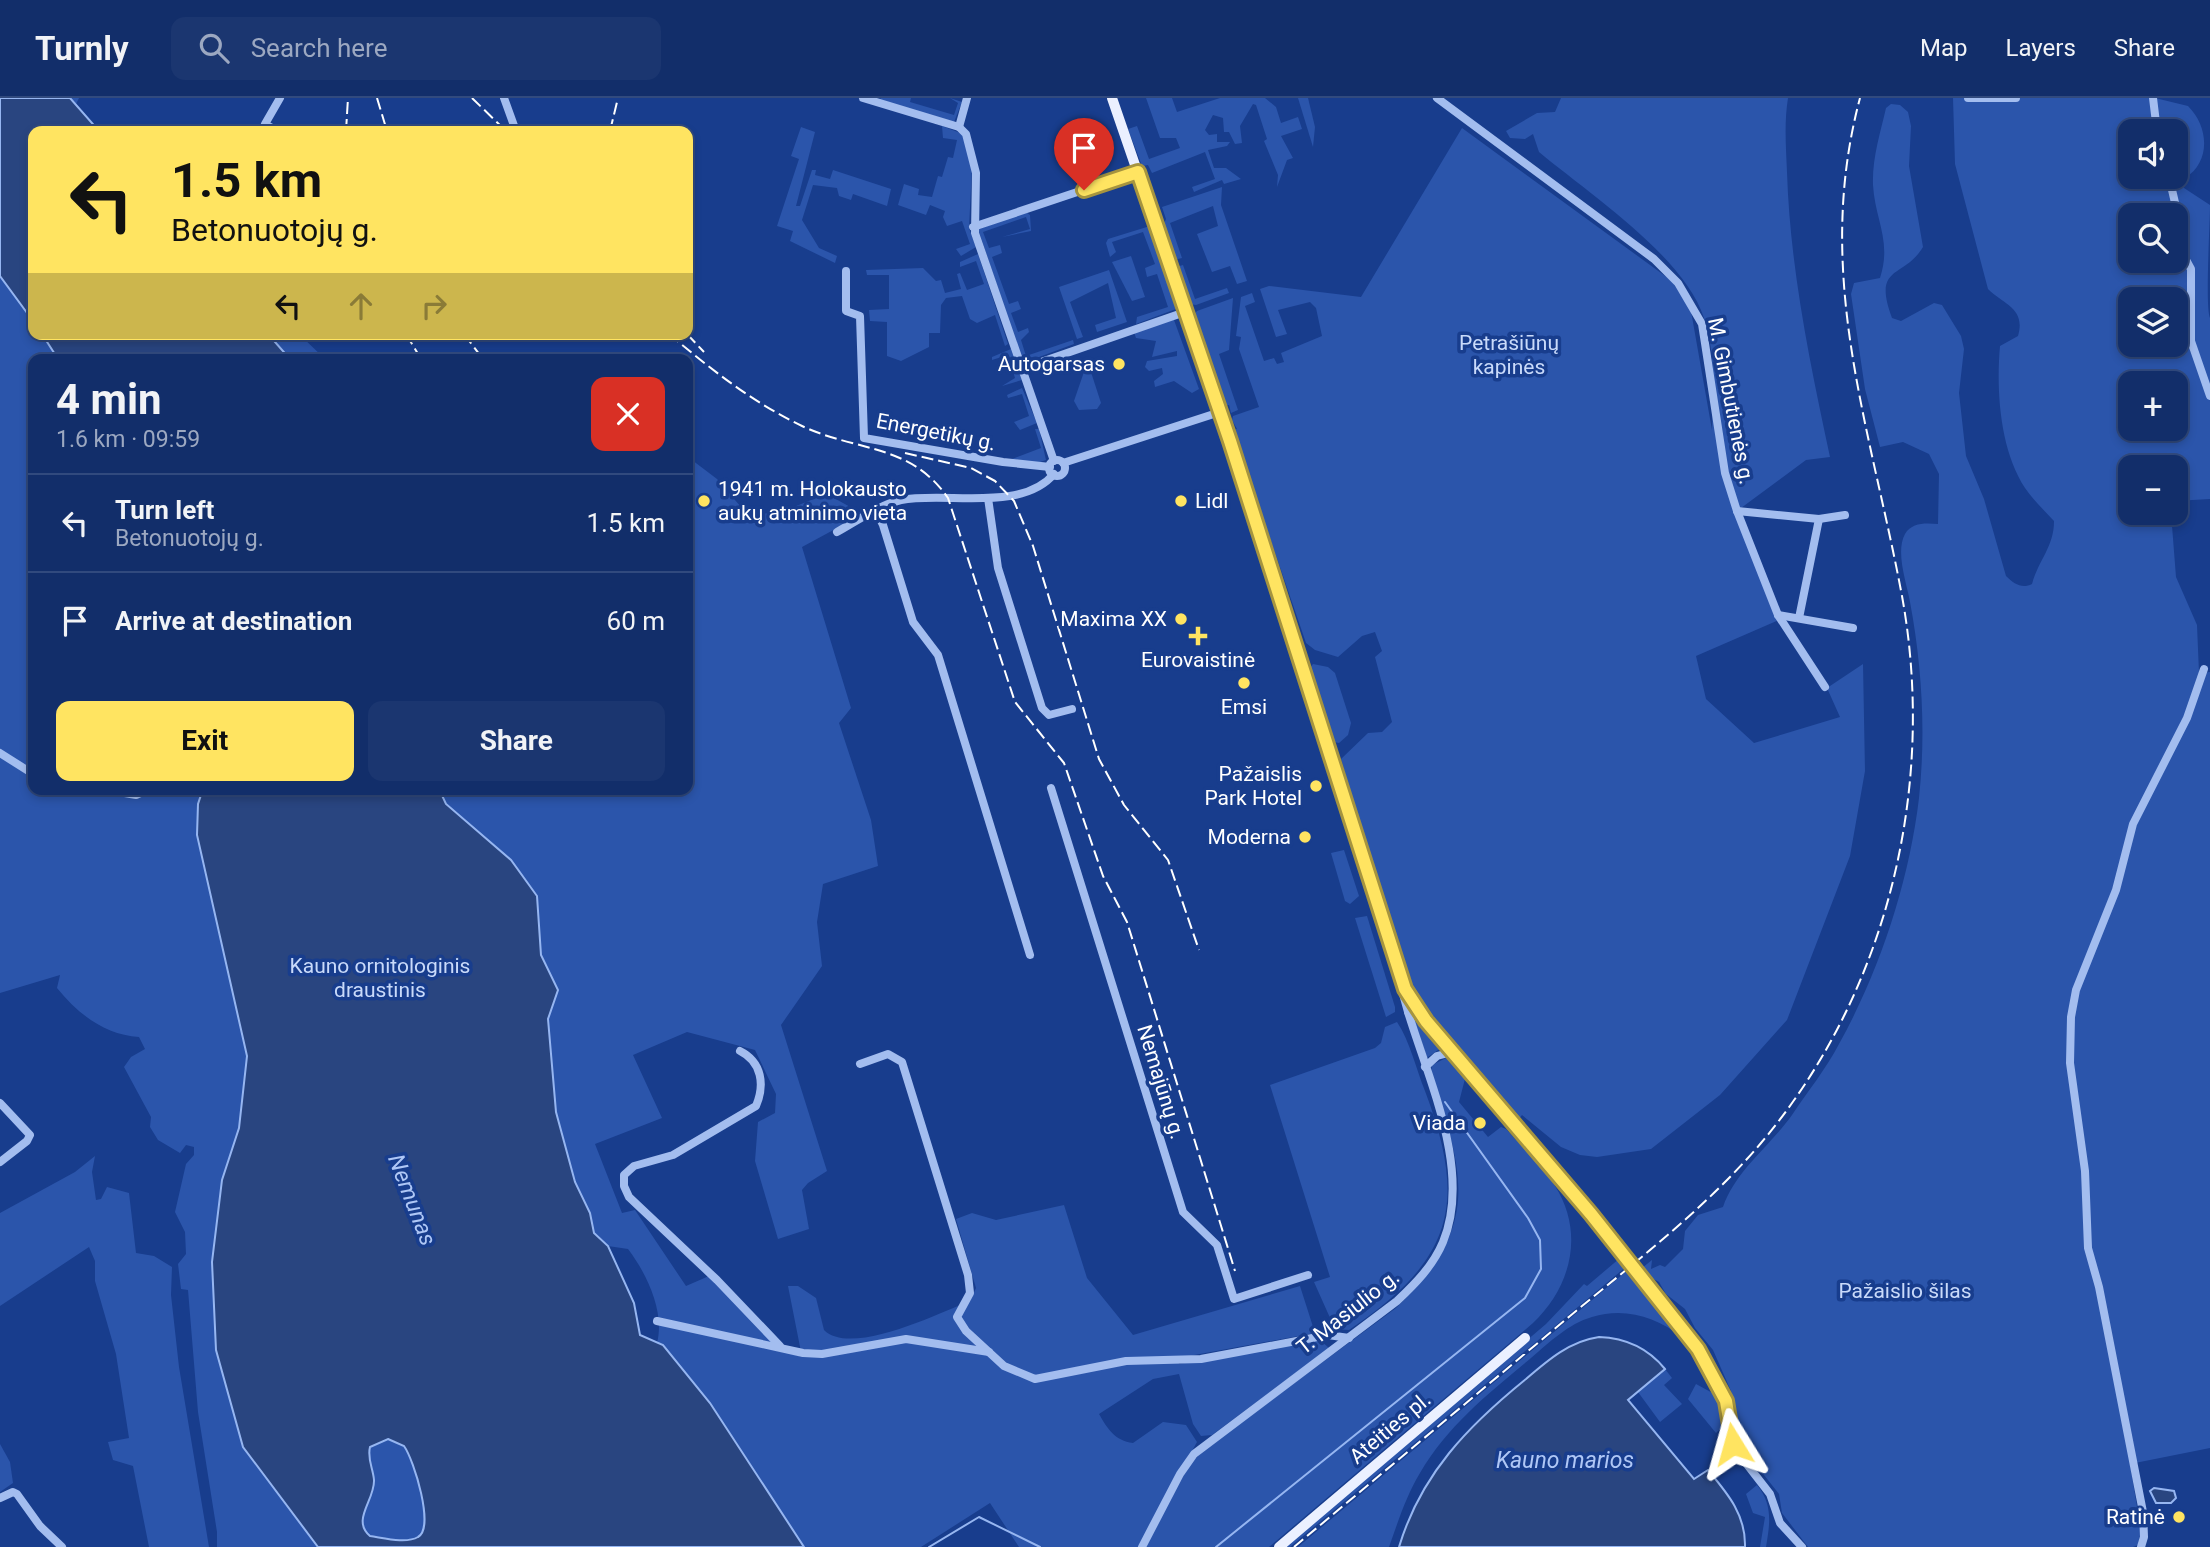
<!DOCTYPE html>
<meta charset="utf-8">
<style>
body{margin:0;font-family:Roboto,sans-serif;background:#1b3670;color:#f1f3f6;height:100vh;display:flex;flex-direction:column;font-size:26px;white-space:nowrap}
*{box-sizing:border-box;margin:0}
p{font-size:23px;color:#9ca8c1}
.icon{flex:none;width:38px;height:38px;fill:none;stroke:currentColor;stroke-width:2;stroke-linecap:round;stroke-linejoin:round}
.map{position:relative;flex:1;overflow:hidden}
.drawer{position:absolute;left:28px;top:256px;width:665px;height:441px;display:flex;flex-direction:column;background:#122e6a;border-radius:14px;box-shadow:0 4px 10px #0003,0 0 0 2px #314a7e}
.drawer>*{flex:none}
.guide{position:absolute;left:28px;top:28px;width:665px;height:214px;border-radius:14px;box-shadow:0 4px 10px #0003,0 0 0 2px #314a7e;background:#ffe461;color:#111;overflow:hidden}
.buttons{position:absolute;left:2118px;top:21px;display:grid;gap:14px}
.buttons a{display:grid;place-items:center;width:70px;height:70px;border-radius:14px;background:#122e6a;box-shadow:0 4px 10px #0003,0 0 0 2px #314a7e;font-size:35px}
.pin{position:absolute;display:grid;place-items:center;width:60px;height:60px;color:#fff;margin:-72px -30px;border-radius:50% 50% 50% 0;rotate:-45deg;box-shadow:0 0 7px #0007}
.pin .icon{rotate:45deg}
.me{position:absolute;width:77px;margin:-38px;rotate:352deg;stroke-linejoin:round;filter:drop-shadow(0 0 5px #0008)}
.turn{display:flex;align-items:center;gap:24px;height:147px;padding:0 28px;font-size:32px}
.turn .icon{width:91px;height:91px;stroke-width:2.5}
.turn b{display:block;font-size:49px;line-height:60px}
.lanes{display:flex;align-items:center;height:66px;padding:0 28px;background:#0003;justify-content:center;gap:35px;direction:ltr}
.lanes .off{opacity:.35}
.round{display:grid;place-items:center;flex:none;width:74px;height:74px;border-radius:14px;background:#1b3670}
.headline{display:flex;align-items:center;justify-content:space-between;height:119px;padding:0 28px}
h1{font-size:42px;font-weight:700;line-height:52px}
.primary-button{display:flex;gap:14px;margin-top:auto;padding:14px 28px}
.primary-button a{flex:1;height:80px;border-radius:14px;background:#ffe461;color:#111;font-size:28px;font-weight:700;line-height:80px;text-align:center}
.primary-button a+a{background:#1b3670;color:#f1f3f6}
ul{padding:0;list-style:none}
li{display:flex;align-items:center;gap:21px;height:98px;padding:0 28px;border-top:2px solid #314a7e}
li div{flex:1}
li b{display:block;font-size:26px}
li em{font-style:normal}
header{display:flex;align-items:center;gap:42px;box-sizing:border-box;height:98px;padding:0 35px;background:#122e6a;border-bottom:2px solid #314a7e}
header strong{font-size:33px}
nav{display:flex;gap:38px;margin-inline-start:auto;font-size:24px}
.search{width:490px;height:63px;background:#1b3670;display:flex;align-items:center;gap:18px;box-sizing:border-box;padding:0 24px;border-radius:14px;color:#9ca8c1;font-size:26px}
.map>svg:first-child{display:block}
</style>
<header>
<strong>Turnly</strong>
<div class="search"><svg class="icon" aria-label="search" viewBox="0 0 24 24"><circle cx="10" cy="10" r="6"/><path d="M15 15l6 6"/></svg>Search here</div>
<nav><a>Map</a><a>Layers</a><a>Share</a></nav>
</header>
<div class="map">
<svg width="2210" height="1449" viewBox="0 0 2210 1449">
<rect width="100%" height="100%" fill="#183d8d"/>
<!-- green -->
<g fill="#2b55ab" fill-rule="evenodd">
<path d="M0 0H79L76 6 99 33H33V236H299L325 261H33V691H688V359L717 381 747 416 779 415 821 398 823 394 863 416 802 449 851 610 839 625 871 722 878 768 823 786 817 824 822 868 781 927 827 1073 808 1085 802 1092 809 1131 778 1141 755 1063 758 1024 775 1015 776 996 755 952 687 934 633 957 662 1020 595 1046 622 1115 635 1112 686 1188 709 1178 780 1252 802 1259 788 1188H798L816 1200 824 1232C851 1259 939 1215 970 1203L976 1190 956 1121 972 1115 996 1122 1064 1107 1087 1180 1133 1237 1300 1188 1315 1235 1178 1260 1179 1266 1320 1242 1329 1250 1212 1337 1201 1338 1193 1326 1179 1276 1153 1281 1099 1316C1107 1330 1115 1343 1133 1345L1163 1324 1186 1327 1197 1344 1138 1449H1019L990 1405 921 1449H804L710 1305 663 1247 657 1245C665 1214 647 1176 628 1151L608 1148 594 1135 590 1115 575 1084 556 1014 554 990 552 1449H217V1434L198 1314 188 1192 181 1191 178 1166 186 1156 185 1134 175 1114 186 1066 194 1057V1049L186 1047 180 1055 158 1042 150 1029 151 1019 124 969 131 959 145 951 139 939C105 937 78 916 57 890L60 877 0 895Z"/>
<path d="M881 0H911L910 4 954 17 958 5 950 0 962 4 954 24 879 2Z"/>
<path d="M1146 0H1172L1177 14 1220 0H1265L1276 9 1281 25 1298 19 1302 31 1281 38 1293 60 1287 62 1277 89 1278 77 1264 43 1267 41 1256 7 1253 6 1240 28 1242 45 1235 46 1229 34H1224L1223 20 1213 17 1205 32 1209 37 1217 36V44H1230L1227 48 1208 52 1214 70H1226L1241 81 1224 86 1222 82 1194 94 1192 89 1215 81 1205 54 1152 75 1148 67 1142 68 1128 31 1137 28 1149 61 1180 50 1176 40H1160Z"/>
<path d="M1298 0H1308L1315 29 1313 49Z"/>
<path d="M1561 0H1788C1784 25 1786 49 1787 74 1790 170 1810 265 1830 359L1806 362 1737 413 1781 521 1696 558 1706 601 1754 645 1840 619 1827 590 1863 566 1865 673 1850 758 1787 922 1720 997 1651 1051 1597 1059 1580 1057 1561 1049 1522 1017 1518 1022 1416 901 1406 883 1341 661 1368 635 1382 634 1392 624 1375 559 1382 553 1375 534 1362 538 1338 559 1315 552 1306 545 1233 332 1237 331 1232 322 1233 318 1259 309 1239 251 1241 239 1236 238 1241 199 1252 195 1255 204 1245 208 1264 263 1274 260 1277 266 1284 264 1281 255 1322 238 1316 210 1310 204 1278 212 1287 236 1276 239 1260 191 1269 188 1361 199 1462 30 1672 183 1691 213 1712 332C1713 294 1716 256 1704 220 1684 158 1588 95 1539 54L1533 36 1525 41 1510 40 1506 33 1537 15 1555 14Z"/>
<path d="M1953 0H2155L2188 8C2210 30 2210 65 2185 80L2184 90 2210 107C2210 126 2205 209 2210 220V401L2175 403V369H2130V415H2171L2176 479 2197 527 2199 575 2210 574V1350L2130 1366 2141 1433 2138 1447 2133 1449H1808L1782 1415 1779 1396 1745 1353 1731 1293 1713 1252 1695 1230 1685 1211 1666 1196 1659 1184 1643 1175 1642 1170 1652 1162 1651 1171 1660 1167 1665 1169 1683 1151 1685 1133 1698 1117 1723 1109C1735 1073 1770 1048 1792 1017 1808 993 1826 971 1839 946 1880 872 1909 784 1919 700 1926 635 1922 568 1910 504 1907 486 1895 454 1905 436 1912 424 1926 425 1938 426L1939 376 1929 356 1903 344 1880 349 1865 291 1851 196 1854 185 1880 180C1892 143 1875 122 1873 87 1872 61 1880 36 1886 10L1891 6 1900 7 1908 14 1911 28 1909 68 1923 149C1904 181 1872 166 1892 220L1901 223 1934 205 1942 207 1961 238 1964 251 1959 295 1966 358 1984 401 2006 478C2014 486 2022 491 2032 486 2039 461 2054 449 2054 423 2044 412 2034 403 2025 390 2000 352 1996 293 2000 248L2018 238C2026 210 2004 207 1988 191L1955 66ZM2130 33H2175V79H2130ZM2130 117H2175V163H2130ZM2130 201H2175V247H2130ZM2130 285H2175V331H2130Z"/>
<path d="M942 28 963 36 972 70 969 130 976 149 961 158 956 151 970 146 962 123 947 128 943 119 945 113 930 107 926 117 898 107 904 86 919 91 918 97 932 99 938 78 942 79 948 59 953 60 957 42 943 40Z"/>
<path d="M801 29 815 34 796 108H800L812 72H816L815 77 830 81 833 72 891 91 887 108 853 96 851 102 839 98 837 90 813 87 802 122 819 150 837 158 835 165 790 143 793 133 777 128 799 61 791 58Z"/>
<path d="M1222 89 1221 107 1247 183 1237 186 1230 168 1212 174 1197 136 1218 128 1213 108 1170 125 1182 160 1174 162 1163 128 1166 121 1162 109Z"/>
<path d="M1026 114 1030 117 1031 133 1002 139 1030 131 1026 119 983 134 989 150 1000 147 1002 155 992 159 1009 206 1018 203 1021 211 1011 215 1018 234 1028 230 1029 234 1021 242 1026 258 1073 242 1074 246 1023 265 978 131Z"/>
<path d="M1150 128 1176 211 1136 226 1137 219 1168 209 1157 176 1147 179 1145 170 1155 166 1143 134 1112 144 1116 154 1110 159 1106 145 1108 141Z"/>
<path d="M978 156 1008 246 1005 248 995 217 977 225 970 221 962 198 946 200 941 207 940 235H929V249L901 263 887 258V224L870 223 869 212 889 211V177H867L866 172 923 170 936 183 941 182 945 195 961 191 957 176 960 175 967 192 984 186 976 163 960 169V164Z"/>
<path d="M1131 158 1145 199 1132 203 1112 164Z"/>
<path d="M1183 167 1195 201 1227 190 1229 195 1196 207 1189 206 1176 169Z"/>
<path d="M1109 172 1127 224 1097 234 1095 227 1116 220 1108 185 1070 204 1083 239 1077 241 1059 189Z"/>
<path d="M1233 200 1229 252 1219 256 1238 312 1231 315 1229 307 1223 308 1193 218 1197 213Z"/>
<path d="M1170 222H1174L1199 291 1192 295 1174 283 1155 289 1154 283 1163 276 1162 270 1149 273 1145 269 1147 263 1177 258V253L1152 259 1156 243 1136 240 1134 234Z"/>
<path d="M1011 251 1022 282 1002 288 1015 280 1008 257 992 262V259Z"/>
<path d="M1086 268H1089L1101 305 1097 311 1079 312 1074 303Z"/>
<path d="M1022 290 1037 325 1020 332 1014 324 1029 318 1022 296 1008 300 1007 297Z"/>
<path d="M1035 331H1039L1046 362 1037 365 1012 361 1041 350Z"/>
<path d="M1313 566 1328 569 1335 575 1351 625 1348 637 1339 645 1334 644 1310 570Z"/>
<path d="M1344 752 1359 798 1350 806 1345 803 1331 755Z"/>
<path d="M1367 818 1395 909V914L1386 919 1355 820Z"/>
<path d="M1413 918 1441 950 1428 959 1427 960Z"/>
<path d="M1397 924C1410 943 1416 971 1425 993 1469 1109 1451 1163 1349 1232L1335 1231 1314 1184 1330 1179 1270 987 1375 950 1381 945 1385 929Z"/>
<path d="M1446 960 1453 961 1466 977 1459 1004 1488 1039 1501 1029 1506 1031C1521 1048 1543 1068 1555 1088 1585 1135 1571 1189 1533 1225L1269 1449H1146L1180 1383 1191 1365 1205 1351 1396 1210C1482 1127 1464 1078 1431 974L1432 967Z"/>
<path d="M95 1058 92 1074 96 1102 101 1101 107 1089 129 1095 136 1155 154 1158 172 1169 171 1197 179 1269 209 1449H149L133 1368 113 1362 108 1344 129 1340 116 1256 95 1183V1163L89 1149 0 1208V1115L75 1074Z"/>
<path d="M1620 1160 1627 1168 1290 1449H1285L1546 1226 1584 1186 1587 1188Z"/>
<path d="M1629 1171 1682 1239C1656 1219 1625 1209 1592 1219 1568 1226 1550 1244 1531 1260 1489 1295 1448 1327 1420 1375 1406 1398 1398 1424 1389 1449H1298Z"/>
<path d="M1665 1271 1672 1280 1664 1287 1682 1306 1660 1324 1638 1294Z"/>
<path d="M1696 1286 1718 1298 1728 1324 1716 1335 1688 1301Z"/>
<path d="M0 1346 10 1364 13 1385 0 1394Z"/>
<path d="M1757 1387C1773 1407 1770 1425 1766 1449H1760L1765 1419 1753 1415 1746 1396Z"/>
</g>
<!-- water -->
<g fill="#294580" stroke="#96b6f1" stroke-width="2" fill-rule="evenodd">
<path d="M0 0H70L99 33H33V223L0 178Z"/>
<path d="M42 236H268L290 261H58Z"/>
<path d="M203 691H439L446 706 511 762 537 798 541 857 558 892 548 921 556 1014 575 1084 590 1115 594 1135 608 1148 634 1205 640 1237 663 1247 710 1305 804 1449H318L243 1349 216 1252 212 1164 222 1082 239 1030 247 958 197 737 198 706ZM388 1341 404 1348C414 1362 435 1430 418 1439 406 1446 384 1440 370 1438 351 1422 375 1402 374 1382 373 1370 367 1361 370 1349Z"/>
<path d="M1599 1239C1626 1240 1648 1250 1665 1271L1628 1302 1694 1381 1708 1372C1728 1396 1746 1417 1745 1449H1399C1421 1376 1468 1328 1526 1281 1548 1262 1570 1243 1599 1239Z"/>
<path d="M2154 1390 2174 1393 2176 1400 2171 1405H2156L2150 1393Z"/>
</g>
<g fill="none" stroke-linecap="round" stroke-linejoin="round">
<!-- stream -->
<g stroke="#96b6f1" stroke-width="2">
<path d="M929 1449 979 1419 1040 1449"/>
<path d="M1216 1449 1525 1200 1541 1171 1540 1142 1528 1120 1445 1004"/>
</g>
<!-- minor -->
<g stroke="#a3bdef" stroke-width="8">
<path d="M504 0 516 33"/>
<path d="M863 0 959 29 966 36 976 75 975 135 1054 363"/>
<path d="M1437 0 1654 161 1678 185 1702 226 1725 375 1737 413 1778 517 1825 589"/>
<path d="M1968 0H2016"/>
<path d="M2153 0 2157 33"/>
<path d="M959 29 967 0"/>
<path d="M277 33 265 26 280 0"/>
<path d="M2169 79 2176 109 2178 147 2191 171V243L2210 298"/>
<path d="M973 129 1137 74"/>
<path d="M846 173V213L860 218 864 340 1003 364 1050 369"/>
<path d="M1021 271 1185 214"/>
<circle cx="1057" cy="370" r="8"/>
<path d="M1063 365 1220 314"/>
<path d="M988 400 998 470 1042 610 1049 617 1072 611"/>
<path d="M876 413 883 427 913 524 938 557 1030 857"/>
<path d="M1737 413 1819 421 1845 417"/>
<path d="M837 434C857 423 879 407 901 402 945 393 1021 415 1054 376"/>
<path d="M1778 517 1853 530"/>
<path d="M1799 520 1819 421"/>
<path d="M0 655 33 676"/>
<path d="M1051 690 1183 1114 1217 1147 1234 1201 1308 1177"/>
<path d="M102 691 136 697 149 691"/>
<path d="M1401 889 1408 914"/>
<path d="M740 953C762 964 765 987 756 1008L673 1057 634 1068 624 1077V1088L629 1099 717 1182 780 1248"/>
<path d="M860 966 888 956 902 964 968 1177 970 1195 957 1219 966 1233 1004 1268 1035 1281 1126 1263 1201 1261 1328 1237 1349 1240"/>
<path d="M1425 969 1437 958 1452 954"/>
<path d="M0 1005 30 1037 27 1043 0 1064"/>
<path d="M1612 1143 1706 1264 1730 1314 1735 1351 1770 1396 1780 1425 1802 1449"/>
<path d="M657 1223 803 1255 822 1256 906 1241 989 1254"/>
<path d="M0 1400 13 1394 17 1396 40 1428 62 1449"/>
<path d="M1142 1449 1180 1376 1194 1356 1397 1203C1415 1186 1433 1168 1443 1144 1472 1074 1429 983 1408 914L1416 910"/>
<path d="M2141 1449 2144 1439 2143 1414 2099 1189 2088 1150 2085 1073 2070 965 2071 919 2076 892 2116 792 2133 726 2187 620 2204 571"/>
</g>
<!-- major -->
<g stroke="#ebf0ff" stroke-width="10">
<path d="M1112 0 1230 343 1400 882 1416 910 1612 1143"/>
<path d="M1279 1449 1525 1240"/>
</g>
<!-- rail -->
<g stroke="#fff" stroke-width="2" stroke-dasharray="12 5" stroke-linecap="butt">
<path d="M377 0 387 33"/>
<path d="M472 0 506 33"/>
<path d="M346 33 348 0"/>
<path d="M610 33 618 0"/>
<path d="M406 236 421 261"/>
<path d="M464 236 483 261"/>
<path d="M669 236C712 272 752 304 802 328 857 354 910 345 948 400L1015 604 1064 665 1103 778 1127 824 1235 1173"/>
<path d="M687 236 704 254"/>
<path d="M905 355 971 370 995 383 1014 403 1033 448 1099 661 1124 707 1168 762 1199 852"/>
<path d="M1294 1449C1386 1372 1478 1295 1570 1218 1635 1164 1706 1110 1761 1045 1887 896 1937 690 1902 498 1870 327 1813 176 1860 0"/>
</g>
</g>
<g fill="none" stroke-linecap="round" stroke-linejoin="round">
<!-- route casing -->
<g stroke="#a6943f" stroke-width="18">
<path id="route" d="M1084 92 1138 74 1230 343 1405 891 1426 923 1591 1116 1698 1251 1726 1303 1733 1346"/>
</g>
<!-- route -->
<use href="#route" stroke="#ffe461" stroke-width="12"/>
</g>
<!-- markers -->
<g fill="#ffe461" stroke="#183d8d" stroke-width="2.5">
<circle cx="1119" cy="266" r="7"/>
<circle cx="704" cy="403" r="7"/>
<circle cx="1181" cy="403" r="7"/>
<circle cx="1181" cy="521" r="7"/>
<path d="M1194.5 527.5h7v7h7v7h-7v7h-7v-7h-7v-7h7z"/>
<circle cx="1244" cy="585" r="7"/>
<circle cx="1316" cy="688" r="7"/>
<circle cx="1305" cy="739" r="7"/>
<circle cx="1480" cy="1025" r="7"/>
<circle cx="2179" cy="1419" r="7"/>
</g>
<g text-anchor="middle" dominant-baseline="central" stroke-width="7" stroke-linejoin="round" paint-order="stroke">
<!-- park labels -->
<g font-size="21" fill="#c9dafa" stroke="#183d8d">
<text x="1509" y="245">Petrašiūnų<tspan x="1509" dy="24">kapinės</tspan></text>
<text x="380" y="868">Kauno ornitologinis<tspan x="380" dy="24">draustinis</tspan></text>
<text x="1905" y="1193">Pažaislio šilas</text>
</g>
<!-- poi labels -->
<g font-size="21" fill="#fff" stroke="#183d8d" text-anchor="end">
<text x="1105" y="266">Autogarsas</text>
<text x="718" y="391" text-anchor="start">1941 m. Holokausto<tspan x="718" dy="24">aukų atminimo vieta</tspan></text>
<text x="1195" y="403" text-anchor="start">Lidl</text>
<text x="1167" y="521">Maxima XX</text>
<text x="1198" y="562" text-anchor="middle">Eurovaistinė</text>
<text x="1244" y="609" text-anchor="middle">Emsi</text>
<text x="1302" y="676">Pažaislis<tspan x="1302" dy="24">Park Hotel</tspan></text>
<text x="1291" y="739">Moderna</text>
<text x="1466" y="1025">Viada</text>
<text x="2165" y="1419">Ratinė</text>
</g>
<!-- street labels -->
<g font-size="21" fill="#fff" stroke="#183d8d">
<text transform="translate(1731 303) rotate(79)">M. Gimbutienės g.</text>
<text transform="translate(936 334) rotate(11)">Energetikų g.</text>
<text transform="translate(1161 984) rotate(73)">Nemajūnų g.</text>
<text transform="translate(1348 1214) rotate(-38)">T. Masiulio g.</text>
<text transform="translate(1390 1330) rotate(-40)">Ateities pl.</text>
</g>
<!-- water labels -->
<g font-size="23" font-style="italic" fill="#afc7f6" stroke="#183d8d">
<text transform="translate(412 1102) rotate(69)">Nemunas</text>
<text x="1565" y="1362">Kauno marios</text>
</g>
</g>
</svg>
<div class="buttons">
<a><svg class="icon" aria-label="sound" viewBox="0 0 24 24"><path d="M4 9h4l5-4v14l-5-4H4zM17 9q2 3 0 6"/></svg></a>
<a><svg class="icon" aria-label="search" viewBox="0 0 24 24"><circle cx="10" cy="10" r="6"/><path d="M15 15l6 6"/></svg></a>
<a><svg class="icon" aria-label="layers" viewBox="0 0 24 24"><path d="M12 4l9 5-9 5-9-5zM3 14l9 5 9-5"/></svg></a>
<a>+</a>
<a>−</a>
</div>
<div class="pin" style="left:1084px;top:92px;background:#d93025"><svg class="icon" aria-label="arrive" viewBox="0 0 24 24"><path d="M6 21V4h12l-3 4 3 4H6"/></svg></div>
<svg class="me" style="left:1733px;top:1346px" viewBox="-20 -20 40 40"><path d="M0-17L14 15 0 8-14 15z" fill="#ffe461" stroke="#fff" stroke-width="4"/></svg>
<div class="guide">
<div class="turn"><svg class="icon" aria-label="left" viewBox="0 0 24 24"><path d="M17 20v-9H6M10 6l-5 5 5 5"/></svg><div><b>1.5 km</b>Betonuotojų g.</div></div>
<div class="lanes"><svg class="icon" aria-label="left" viewBox="0 0 24 24"><path d="M17 20v-9H6M10 6l-5 5 5 5"/></svg><svg class="icon off" aria-label="ahead" viewBox="0 0 24 24"><path d="M12 20V5M6 11l6-6 6 6"/></svg><svg class="icon off" aria-label="right" viewBox="0 0 24 24"><path d="M7 20v-9h11M14 6l5 5-5 5"/></svg></div>
</div>
<section class="drawer">
<div class="headline"><div><h1>4 min</h1><p>1.6 km · 09:59</p></div><a class="round" style="background:#d93025;color:#fff"><svg class="icon" aria-label="close" viewBox="0 0 24 24"><path d="M6 6l12 12M18 6L6 18"/></svg></a></div>
<ul>
<li><svg class="icon" aria-label="left" viewBox="0 0 24 24"><path d="M17 20v-9H6M10 6l-5 5 5 5"/></svg><div><b>Turn left</b><p>Betonuotojų g.</p></div><em>1.5 km</em></li>
<li><svg class="icon" aria-label="arrive" viewBox="0 0 24 24"><path d="M6 21V4h12l-3 4 3 4H6"/></svg><div><b>Arrive at destination</b></div><em>60 m</em></li>
</ul>
<div class="primary-button"><a>Exit</a><a>Share</a></div>
</section>
</div>
